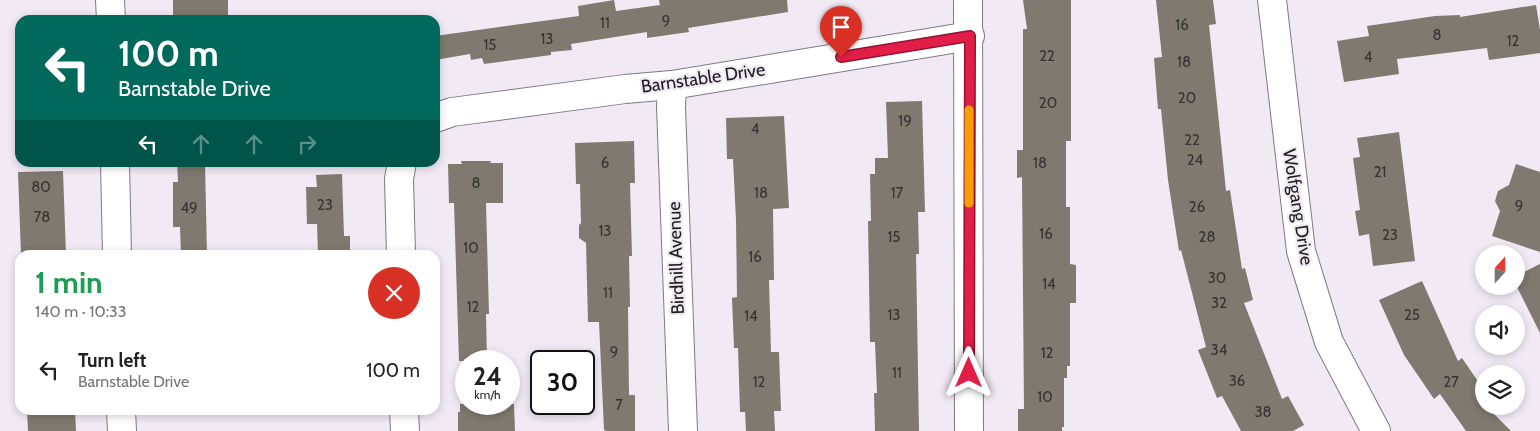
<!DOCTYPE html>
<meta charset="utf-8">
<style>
body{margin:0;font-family:Cabin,sans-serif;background:#f2f2f2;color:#222;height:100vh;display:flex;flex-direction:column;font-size:19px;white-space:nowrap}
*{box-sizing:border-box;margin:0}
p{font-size:16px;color:#767676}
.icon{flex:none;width:28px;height:28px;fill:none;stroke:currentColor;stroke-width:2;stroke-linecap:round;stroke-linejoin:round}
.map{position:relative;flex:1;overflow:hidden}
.sheet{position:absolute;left:15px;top:250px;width:425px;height:165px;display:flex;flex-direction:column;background:#fff;border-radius:15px;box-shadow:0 2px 8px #0003}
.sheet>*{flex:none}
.top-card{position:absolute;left:15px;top:15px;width:425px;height:152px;border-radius:15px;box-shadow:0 2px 8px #0003;background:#00695c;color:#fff;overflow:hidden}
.needle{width:32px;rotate:21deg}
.fabs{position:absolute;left:1475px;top:245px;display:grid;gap:10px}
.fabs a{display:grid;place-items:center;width:50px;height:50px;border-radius:50%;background:#fff;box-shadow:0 2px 8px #0003;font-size:25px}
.speed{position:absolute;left:455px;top:350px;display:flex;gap:10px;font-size:25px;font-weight:700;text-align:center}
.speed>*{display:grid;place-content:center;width:65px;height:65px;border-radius:50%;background:#fff;box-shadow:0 2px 8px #0003;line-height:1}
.speed small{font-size:12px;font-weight:400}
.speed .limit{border:2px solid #111;border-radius:8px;background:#fff;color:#111}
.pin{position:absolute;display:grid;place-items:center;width:42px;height:42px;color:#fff;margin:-51px -21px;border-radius:50% 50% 50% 0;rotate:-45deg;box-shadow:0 0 5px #0007}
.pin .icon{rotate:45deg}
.me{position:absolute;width:55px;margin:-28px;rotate:0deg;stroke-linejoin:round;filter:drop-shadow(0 0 4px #0008)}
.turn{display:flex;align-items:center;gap:18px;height:105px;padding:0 20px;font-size:22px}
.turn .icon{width:65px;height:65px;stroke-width:2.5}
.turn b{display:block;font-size:35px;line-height:42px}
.lanes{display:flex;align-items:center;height:48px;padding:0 20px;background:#0003;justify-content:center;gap:25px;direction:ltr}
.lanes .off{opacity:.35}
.round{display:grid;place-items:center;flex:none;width:52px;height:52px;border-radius:26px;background:#f2f2f2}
.summary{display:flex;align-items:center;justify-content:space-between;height:85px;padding:0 20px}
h1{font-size:30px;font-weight:800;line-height:38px;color:#1e9e55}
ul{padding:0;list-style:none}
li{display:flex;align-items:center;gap:15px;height:70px;padding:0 20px}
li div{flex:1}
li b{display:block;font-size:19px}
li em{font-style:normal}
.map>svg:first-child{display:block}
</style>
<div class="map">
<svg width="1540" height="431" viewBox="0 0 1540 431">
<rect width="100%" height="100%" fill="#f1eaf5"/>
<!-- building -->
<g fill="#7f796f">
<path d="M173 0H228V18L177 20V16H173Z"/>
<path d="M614 0 616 11 660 5 659 0H787L788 12 688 28 689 32 647 38V32L571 44 572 50 551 52V55L484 64 482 58 471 60 470 54 435 60V36L579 16 578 6Z"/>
<path d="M1023 0H1071V141H1066V207H1070V264L1076 265V303H1070V366H1067V378H1064V427H1062V431H1018V409H1024L1022 177 1017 178V150H1023V29H1027Z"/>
<path d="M1156 0H1213L1216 24 1209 25 1226 191 1230 190 1242 269 1245 268 1253 300 1244 303 1282 399 1288 396 1304 425 1293 431H1241L1222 396 1217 398 1198 350 1206 347 1181 250 1179 251 1168 180 1161 109H1158L1154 58 1162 57Z"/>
<path d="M1536 5 1540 30V53L1489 60 1487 48 1397 59 1399 74 1344 82 1337 41 1369 36 1367 26 1435 16 1460 15V17Z"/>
<path d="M922 101 925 212H918L919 254H916L919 431H875L874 393H877L875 342H870L868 221H871L870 174H875V158H888L886 102Z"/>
<path d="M784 116 789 208 773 209 774 280H769L771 352H779L781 411H774L775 431H746L745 412H740L738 348H734L732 298 737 297 736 220 733 159H727L726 118Z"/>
<path d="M1399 132 1415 261 1373 266 1369 234 1359 236 1355 211 1360 210 1353 158 1360 157 1357 138Z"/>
<path d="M634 141 635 183H630L632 256H629L630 307H628L629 395H635V431H607L604 430 599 322H588L586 243 579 238V225L581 223 580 184H576L575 143Z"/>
<path d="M461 161H491L490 163H503V203H486L489 314H486L487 361H459L454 203H449L448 164H462Z"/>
<path d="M177 162H205L207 255H181L180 227H173V182H178Z"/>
<path d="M1516 164 1540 172V252L1492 236 1500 211 1495 201 1498 191 1509 185Z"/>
<path d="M63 171 66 255H21L18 172Z"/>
<path d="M342 174 344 236H350V255H318L317 224H307L306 187H317L316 175Z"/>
<path d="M1540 264V333L1516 285V276Z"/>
<path d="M1422 281 1458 361 1462 358 1484 390V406H1486L1511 431H1466L1440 394 1434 399 1404 355 1379 300Z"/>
<path d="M460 404H514L515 431H458V412H460Z"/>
<path d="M27 410H75L76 431H28Z"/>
</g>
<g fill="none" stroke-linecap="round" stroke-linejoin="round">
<!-- minor casing -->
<g stroke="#7f7983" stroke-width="30">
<g id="minor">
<path d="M110 0 111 20"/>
<path d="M968 0 969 431"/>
<path d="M1272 0 1301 251 1329 342 1376 431"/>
<path d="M672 85 671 107 683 431"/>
<path d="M435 118 452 112 625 89 672 85 970 36"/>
<path d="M115 162 117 255"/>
<path d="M401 255 399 179 402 162"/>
<path d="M121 410 122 431"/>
<path d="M404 410 405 431"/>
</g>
</g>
<!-- minor -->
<use href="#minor" stroke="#fff" stroke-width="28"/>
</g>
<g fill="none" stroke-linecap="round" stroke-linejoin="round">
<!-- route casing -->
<g stroke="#92132f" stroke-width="12">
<path id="route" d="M841 57 970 36 969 373"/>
</g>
<!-- route -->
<use href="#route" stroke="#e11d48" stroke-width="9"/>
<!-- slow -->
<path stroke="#f59e0b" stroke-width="9" d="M969 203V110"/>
</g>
<g text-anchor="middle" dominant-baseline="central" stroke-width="4.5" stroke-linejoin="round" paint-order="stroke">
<!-- number labels -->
<g font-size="15" fill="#363334">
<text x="666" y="21">9</text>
<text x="605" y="23">11</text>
<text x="1182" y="25">16</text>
<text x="1437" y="35">8</text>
<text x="547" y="39">13</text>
<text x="1513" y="41">12</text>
<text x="490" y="45">15</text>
<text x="1047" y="56">22</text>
<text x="1368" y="57">4</text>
<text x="1184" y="62">18</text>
<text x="1187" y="98">20</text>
<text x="1048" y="103">20</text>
<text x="905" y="121">19</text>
<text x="755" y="129">4</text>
<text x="1192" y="140">22</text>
<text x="1195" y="160">24</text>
<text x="605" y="163">6</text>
<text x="1040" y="163">18</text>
<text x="1380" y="172">21</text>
<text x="476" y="183">8</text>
<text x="41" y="187">80</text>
<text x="761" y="193">18</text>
<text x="897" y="193">17</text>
<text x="325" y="205">23</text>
<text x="1519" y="206">9</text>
<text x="1197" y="207">26</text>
<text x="189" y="208">49</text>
<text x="42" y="217">78</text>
<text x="605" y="231">13</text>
<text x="1046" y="234">16</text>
<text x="1390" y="235">23</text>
<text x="894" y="237">15</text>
<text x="1207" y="237">28</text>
<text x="471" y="248">10</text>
<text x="755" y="257">16</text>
<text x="1217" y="278">30</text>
<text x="1049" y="284">14</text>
<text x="608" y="293">11</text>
<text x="1219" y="303">32</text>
<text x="473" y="307">12</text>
<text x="894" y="315">13</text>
<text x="1412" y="315">25</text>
<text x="751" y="316">14</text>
<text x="1219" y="350">34</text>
<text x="614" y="352">9</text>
<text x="1047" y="353">12</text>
<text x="897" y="373">11</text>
<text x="1237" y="381">36</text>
<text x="759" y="382">12</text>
<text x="1451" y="382">27</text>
<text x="1045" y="397">10</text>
<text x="619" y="405">7</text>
<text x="1263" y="412">38</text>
</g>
<!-- street labels -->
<g font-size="18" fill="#1e1c20" stroke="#f1eaf5">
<text transform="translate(703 78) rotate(-8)">Barnstable Drive</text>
<text transform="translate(1298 207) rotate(81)">Wolfgang Drive</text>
<text transform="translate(676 258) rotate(-92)">Birdhill Avenue</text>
</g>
</g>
</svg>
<div class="fabs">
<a><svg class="needle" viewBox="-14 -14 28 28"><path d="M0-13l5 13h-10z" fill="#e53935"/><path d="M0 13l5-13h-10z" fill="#767676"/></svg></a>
<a><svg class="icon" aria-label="sound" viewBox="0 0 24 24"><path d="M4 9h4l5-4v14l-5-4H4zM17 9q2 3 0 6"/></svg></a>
<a><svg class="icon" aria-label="layers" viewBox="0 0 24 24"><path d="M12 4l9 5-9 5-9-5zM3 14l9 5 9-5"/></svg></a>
</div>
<div class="speed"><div>24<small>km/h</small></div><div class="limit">30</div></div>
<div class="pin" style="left:841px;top:57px;background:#d93025"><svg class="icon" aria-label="arrive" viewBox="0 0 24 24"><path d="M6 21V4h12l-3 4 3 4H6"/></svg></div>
<svg class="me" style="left:969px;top:373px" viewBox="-20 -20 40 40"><path d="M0-17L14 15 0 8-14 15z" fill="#e11d48" stroke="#fff" stroke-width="4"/></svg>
<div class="top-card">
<div class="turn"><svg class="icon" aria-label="left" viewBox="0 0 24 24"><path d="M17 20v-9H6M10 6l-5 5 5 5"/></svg><div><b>100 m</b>Barnstable Drive</div></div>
<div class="lanes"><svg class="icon" aria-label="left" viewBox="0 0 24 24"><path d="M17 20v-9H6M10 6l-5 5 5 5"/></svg><svg class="icon off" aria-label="ahead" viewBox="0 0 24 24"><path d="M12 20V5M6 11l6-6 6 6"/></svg><svg class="icon off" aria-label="ahead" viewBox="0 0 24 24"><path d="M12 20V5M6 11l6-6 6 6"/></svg><svg class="icon off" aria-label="right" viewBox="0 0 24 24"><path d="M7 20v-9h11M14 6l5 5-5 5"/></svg></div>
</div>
<section class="sheet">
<div class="summary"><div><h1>1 min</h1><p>140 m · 10:33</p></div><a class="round" style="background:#d93025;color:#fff"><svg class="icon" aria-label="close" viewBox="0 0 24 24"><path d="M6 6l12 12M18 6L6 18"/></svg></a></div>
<ul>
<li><svg class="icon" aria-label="left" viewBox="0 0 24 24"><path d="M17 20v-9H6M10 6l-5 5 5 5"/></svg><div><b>Turn left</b><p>Barnstable Drive</p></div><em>100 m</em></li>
</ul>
</section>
</div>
